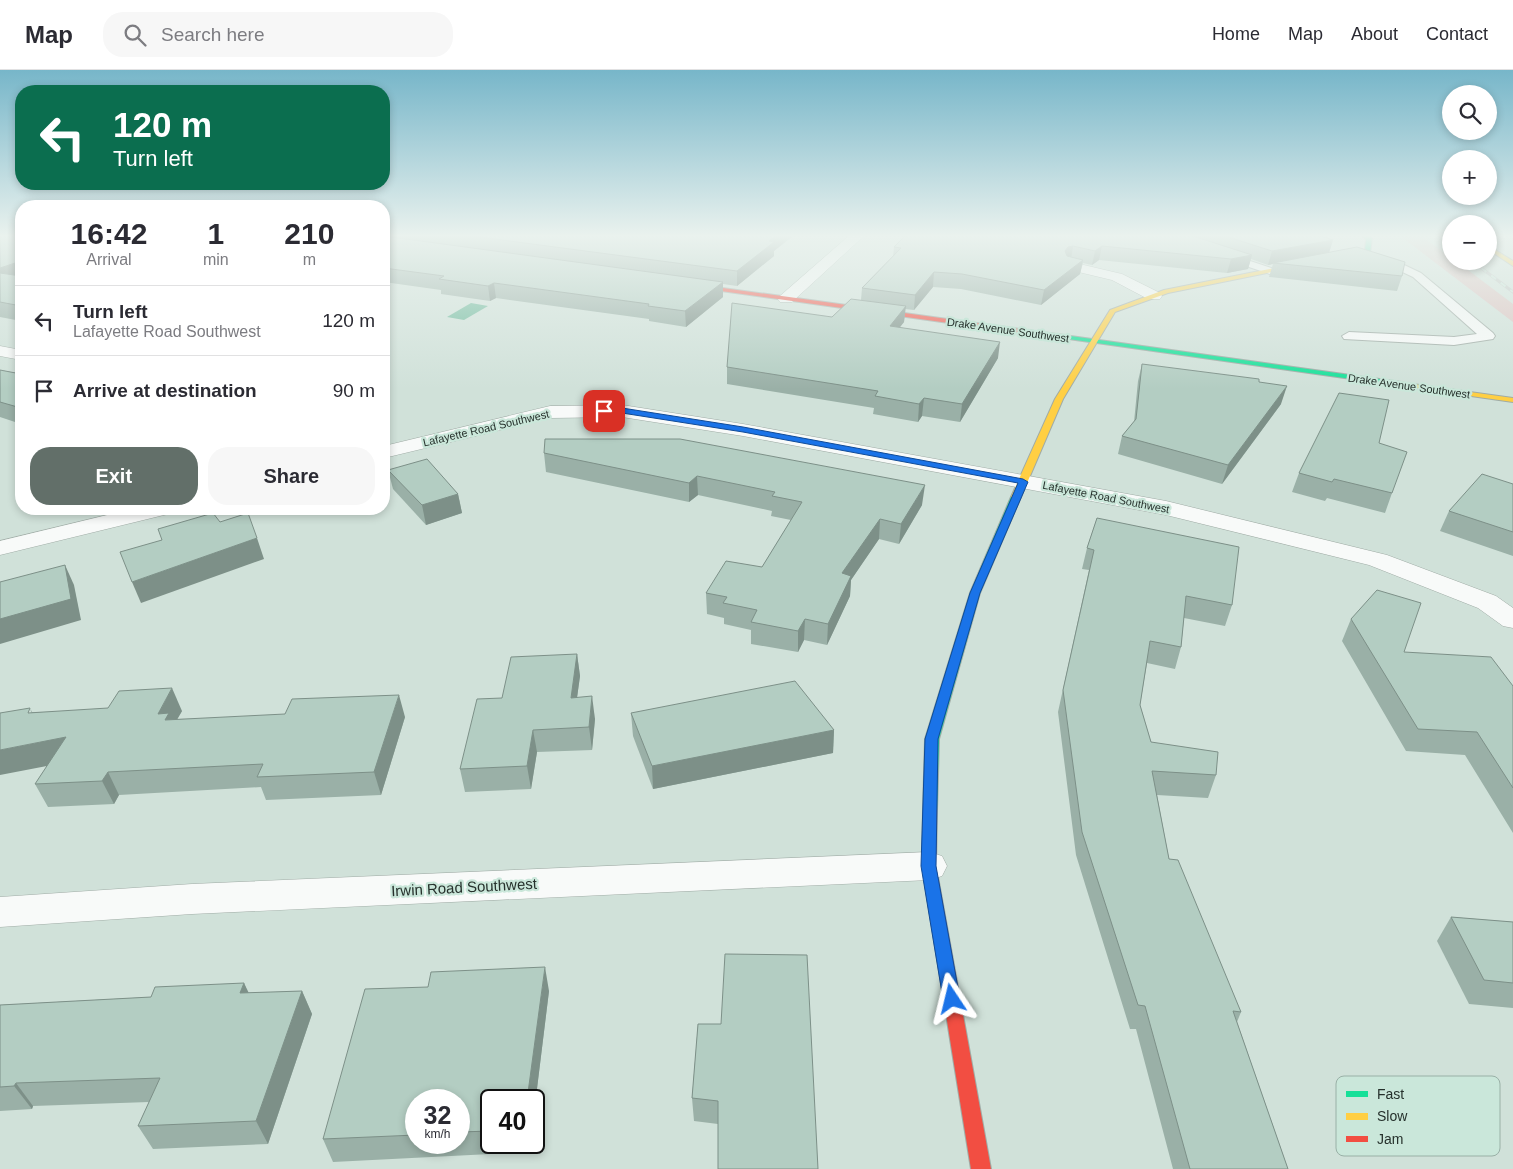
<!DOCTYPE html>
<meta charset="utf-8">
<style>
body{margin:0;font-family:Helvetica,sans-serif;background:#f7f7f7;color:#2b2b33;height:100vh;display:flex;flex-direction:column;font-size:19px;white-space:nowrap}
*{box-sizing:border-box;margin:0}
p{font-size:16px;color:#7c7c81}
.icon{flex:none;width:28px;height:28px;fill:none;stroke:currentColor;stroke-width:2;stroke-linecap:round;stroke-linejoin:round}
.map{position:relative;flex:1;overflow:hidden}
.sheet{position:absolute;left:15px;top:130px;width:375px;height:315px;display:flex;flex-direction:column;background:#fff;border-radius:20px;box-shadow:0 2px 8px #0003}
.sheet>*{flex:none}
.hud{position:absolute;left:15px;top:15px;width:375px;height:105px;border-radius:20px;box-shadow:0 2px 8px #0003;background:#0b6e4f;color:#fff;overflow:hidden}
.buttons{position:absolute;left:1442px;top:15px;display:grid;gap:10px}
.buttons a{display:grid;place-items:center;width:55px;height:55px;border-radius:50%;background:#fff;box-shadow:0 2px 8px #0003;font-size:25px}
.speed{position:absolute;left:405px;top:1019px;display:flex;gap:10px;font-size:25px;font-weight:700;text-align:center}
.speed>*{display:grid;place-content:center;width:65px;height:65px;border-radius:50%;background:#fff;box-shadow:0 2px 8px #0003;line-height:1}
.speed small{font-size:12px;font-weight:400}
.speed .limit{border:2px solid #111;border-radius:8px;background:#fff;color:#111}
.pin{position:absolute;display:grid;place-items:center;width:42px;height:42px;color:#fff;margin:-21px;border-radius:10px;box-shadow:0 2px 8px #0006}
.me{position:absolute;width:55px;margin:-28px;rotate:350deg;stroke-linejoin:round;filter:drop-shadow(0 0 4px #0008)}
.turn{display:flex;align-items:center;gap:18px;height:105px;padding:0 15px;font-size:22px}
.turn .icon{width:65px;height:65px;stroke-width:2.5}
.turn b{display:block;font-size:35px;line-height:42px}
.eta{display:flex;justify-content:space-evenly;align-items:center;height:85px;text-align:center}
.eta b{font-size:30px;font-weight:600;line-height:35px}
.button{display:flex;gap:10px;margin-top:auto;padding:10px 15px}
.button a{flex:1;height:58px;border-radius:20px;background:#626f69;color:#fff;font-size:20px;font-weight:600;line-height:58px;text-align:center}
.button a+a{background:#f7f7f7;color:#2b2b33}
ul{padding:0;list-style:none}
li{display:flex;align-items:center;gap:15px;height:70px;padding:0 15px;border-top:1px solid #e1e1e2}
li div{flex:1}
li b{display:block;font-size:19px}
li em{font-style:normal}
header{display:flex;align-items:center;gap:30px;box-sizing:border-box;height:70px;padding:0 25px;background:#fff;border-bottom:1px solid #e1e1e2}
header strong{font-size:24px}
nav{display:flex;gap:28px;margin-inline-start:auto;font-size:18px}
.search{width:350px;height:45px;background:#f7f7f7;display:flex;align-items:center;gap:12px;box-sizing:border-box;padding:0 18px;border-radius:20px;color:#7c7c81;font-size:19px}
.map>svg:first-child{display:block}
</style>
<header>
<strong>Map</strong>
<div class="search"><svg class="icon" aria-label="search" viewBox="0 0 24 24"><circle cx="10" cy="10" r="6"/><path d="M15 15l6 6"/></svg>Search here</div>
<nav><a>Home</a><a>Map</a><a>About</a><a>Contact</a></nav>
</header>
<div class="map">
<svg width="1513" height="1099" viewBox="0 0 1513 1099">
<rect width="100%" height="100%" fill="#d0e1d9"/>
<!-- green -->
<path fill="#dcc3c0" d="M1399 165H1420L1451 188V191H1456L1513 234V252Z"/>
<!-- water -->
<path fill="#6db89b" d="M471 233 488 236 464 250 447 247Z"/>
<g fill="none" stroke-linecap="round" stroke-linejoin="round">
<!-- lane casing -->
<g stroke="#a0aca6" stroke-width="2">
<g id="lane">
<path d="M1223 182 1274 199 1276 201 1270 204 1219 187 1217 185 1219 183Z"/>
<path d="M1377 187 1400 193 1421 203 1493 263 1495 266 1493 269 1454 275 1344 269 1342 266 1349 262 1454 267 1477 264 1413 207 1392 197 1373 192 1371 190Z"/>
</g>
</g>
<!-- street casing -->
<g stroke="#a0aca6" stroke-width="1">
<g id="street">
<path d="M850 165H865L792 232H780L778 229 780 226Z"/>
<path d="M1071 192 1122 204 1160 223 1162 226 1160 229H1148L1112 210 1066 199 1064 196 1066 193Z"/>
<path d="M0 276 21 280V290L0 286Z"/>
<path d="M622 335 743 354 1166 431 1387 485 1496 526 1513 538V558L1503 556 1478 538 1369 495 1166 445 743 366 622 347 550 348 384 388V376L550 336Z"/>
<path d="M132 439H172L168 444 0 485V471Z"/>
<path d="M929 782 942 786 947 796 942 806 929 810 192 844 0 857V827L192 814Z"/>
</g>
</g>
<!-- fast casing -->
<g stroke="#a0aca6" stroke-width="2">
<g id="fast">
<path d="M1360 165H1367L1372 168 1370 183 1280 201 1277 199 1365 181 1366 169Z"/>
<path d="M1049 263 1401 312 1405 314 1401 316 1047 266 1045 265Z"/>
<path d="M1016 424 1021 427 980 523 939 669 937 740 935 744 930 745 925 744 923 740 925 669 970 523 1011 427Z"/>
</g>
</g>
<!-- slow casing -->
<g stroke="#a0aca6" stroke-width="2">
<g id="slow">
<path d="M1489 176 1513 191V196L1489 180Z"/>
<path d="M1280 197 1283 199 1282 200 1168 223 1115 242 1063 329 1021 427 1019 429H1013L1011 427 1055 329 1110 240 1164 220Z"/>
<path d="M1398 312 1513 328V332L1401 316H1398Z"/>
</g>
</g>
<!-- jam casing -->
<g stroke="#a0aca6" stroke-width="2">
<g id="jam">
<path d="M687 213 1049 263 1053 265 1049 267 685 216 684 215Z"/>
<path d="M930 735 935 736 937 740 936 796 991 1099H971L922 796 923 740 925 736Z"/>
</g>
</g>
<!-- lane -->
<use href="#lane" fill="#f8faf9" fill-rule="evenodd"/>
<!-- street -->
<use href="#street" fill="#f8faf9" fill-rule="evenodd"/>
<!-- fast -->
<use href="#fast" fill="#16e098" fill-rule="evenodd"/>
<!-- slow -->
<use href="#slow" fill="#ffcf43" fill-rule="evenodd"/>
<!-- jam -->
<use href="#jam" fill="#f24e42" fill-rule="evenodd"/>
<!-- rail casing -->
<g stroke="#bdc2c0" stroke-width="3">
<g id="rail">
<path d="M1436 165 1451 176"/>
<path d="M1472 191 1513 222"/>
</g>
</g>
<!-- rail -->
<use href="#rail" stroke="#cae7da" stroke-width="2" stroke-dasharray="6" stroke-linecap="butt"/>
</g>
<!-- wall -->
<g fill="#9ab0a7" fill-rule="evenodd">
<path d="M0 165H21V251L0 247Z"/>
<path d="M384 165H794L774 181V186L737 216 723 214V227L686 257 649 251V249L496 228 490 231 441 224V220L384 212Z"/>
<path d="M906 165H1318L1333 170 1329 182 1402 206 1397 221 1269 207 1273 194 1268 195 1251 189 1248 199 1227 203 1099 190 1092 195 1083 193 1080 204 1041 235 961 219 933 217 914 240 905 239 904 252 900 257 998 288 960 352 922 346 918 352 873 344 874 338 727 314V297L832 247 861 230 862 218 893 187 894 177Z"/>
<path d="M1142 294 1259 312 1281 334 1222 414 1118 384 1122 366 1134 352 1138 311Z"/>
<path d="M0 300 21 304V354L0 347Z"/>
<path d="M1379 373 1392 423 1385 443 1327 428 1325 431 1292 422 1299 403Z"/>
<path d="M544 383 922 435 899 474 879 469 851 510 850 526 827 575 804 570 798 582 751 574V560L724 554V548L707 544 706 523 762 497 791 450 771 446 772 441 698 425 689 432 546 402Z"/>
<path d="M388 400 458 424 462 443 426 455 393 419Z"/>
<path d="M1513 414V486L1440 461 1449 441Z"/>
<path d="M1097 448 1232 535 1225 556 1184 548 1181 577 1175 599 1147 593 1140 635 1151 672 1216 705 1208 728 1157 725 1169 789 1241 942 1237 952 1288 1099H1173L1136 959H1130L1076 785 1058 642 1089 500 1082 499 1087 478Z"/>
<path d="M1351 549 1404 582 1513 616V763L1465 685 1406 681 1342 571Z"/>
<path d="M577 584 580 606 577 627 595 649 592 680 537 682 531 719 465 722 460 699 502 628Z"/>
<path d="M30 638 32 642 182 641 177 649 405 647 381 725 266 730 261 717 119 725 114 734 48 737 35 714 47 696Z"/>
<path d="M631 643 834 660 833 683 653 719 633 666Z"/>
<path d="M1451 847 1513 852V938L1469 934 1437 871Z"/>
<path d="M244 913 248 923 302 921 312 944 268 1074 153 1079 138 1056 149 1032 33 1036 32 1039 0 1041V935L151 927Z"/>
<path d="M549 921 534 1043V1030H491V1072H530L529 1082 333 1092 323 1069ZM416 1030H459V1072H416Z"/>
<path d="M698 954 818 1099 718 1054 694 1051 692 1028Z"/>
</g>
<!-- shaded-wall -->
<g fill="#7d9088">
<path d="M777 165H794L774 181V186L737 216V201L769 171Z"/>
<path d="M1333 170 1329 183 1273 193V194L1268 195 1272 181Z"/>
<path d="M1073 176 1071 190 1066 191 1065 181 1068 177Z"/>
<path d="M1102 176 1099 190 1092 195 1095 181Z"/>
<path d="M1252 185 1248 199 1227 203 1231 189Z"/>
<path d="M1083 190 1080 204 1041 235 1044 220Z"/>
<path d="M21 191V207L0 214V198Z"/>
<path d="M934 202 933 217 914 240 915 225Z"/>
<path d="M723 212V227L686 257 685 241Z"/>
<path d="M494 213 496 228 490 231 488 216Z"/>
<path d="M906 236 904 252 888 272 890 256Z"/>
<path d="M1000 272 998 288 960 352 962 334Z"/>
<path d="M1287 316 1281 334 1222 414 1228 395Z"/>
<path d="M924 328 922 346 918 352 919 334Z"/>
<path d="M697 406 698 425 689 432V413Z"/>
<path d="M925 415 922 435 899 474 901 454Z"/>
<path d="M458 424 462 443 426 455 422 435Z"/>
<path d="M880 449 879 469 851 510 850 526 827 575 828 554 842 503Z"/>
<path d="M257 468 264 489 141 533 132 512Z"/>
<path d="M65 495 74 515 81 550 0 574V549Z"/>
<path d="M805 549 804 570 798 582V561Z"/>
<path d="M577 584 580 606 574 650 571 628Z"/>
<path d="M172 618 182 641 174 655 158 644Z"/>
<path d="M399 625 405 647 381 725 374 702Z"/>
<path d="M592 626 595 649 592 680 589 657Z"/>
<path d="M533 660 537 682 531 719 527 696Z"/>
<path d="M834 660 833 683 653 719 652 696Z"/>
<path d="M66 667 78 690 0 705V680Z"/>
<path d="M108 702 119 725 114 734 102 711Z"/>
<path d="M545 897 549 921 534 1043V1030H527Z"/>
<path d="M244 913 255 936 240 923Z"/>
<path d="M302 921 312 944 268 1074 256 1051Z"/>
<path d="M16 1013 33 1036 32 1039 14 1016Z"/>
<path d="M526 1072H530L529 1082Z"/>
</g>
<!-- building -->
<g fill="#b3cdc2" stroke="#7d9088">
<path d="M0 165H21V191L0 198Z"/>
<path d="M464 165H777L769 171 774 172 737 201Z"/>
<path d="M906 165H1190L1252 185 1231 189 1102 176 1095 181 1073 176 1068 177 1065 181 1067 186 1083 190 1044 220 962 204 934 202 915 225 862 218 901 178 894 177Z"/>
<path d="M1222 165H1318L1333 170 1272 181Z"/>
<path d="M384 166 723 212 685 241 648 236 649 234 494 213 488 216 439 209 444 206 384 198Z"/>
<path d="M1357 177 1405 192 1402 206 1273 193Z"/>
<path d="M0 203 21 206V236L0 232Z"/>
<path d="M851 229 906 236 890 256 1000 272 962 334 924 328 919 334 875 326 878 321 727 297 732 233 832 247Z"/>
<path d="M1142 294 1259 309V312L1287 316 1228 395 1122 366 1136 349Z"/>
<path d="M0 300 21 304V338L0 332Z"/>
<path d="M1339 323 1389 330 1379 373 1407 382 1392 423 1334 409 1332 412 1299 403Z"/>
<path d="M545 369H680L925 415 901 454 880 449 842 503 851 506 828 554 805 549 798 561 751 552 757 540 723 533 727 527 706 523 726 491 762 497 802 432 772 426 775 422 697 406 689 413 544 383Z"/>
<path d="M427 389 458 424 422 435 388 400Z"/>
<path d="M1482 404 1513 414V462L1449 441Z"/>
<path d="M213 443 220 452 248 443 257 468 132 512 120 482 162 470 158 459Z"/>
<path d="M1097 448 1239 477 1232 535 1186 526 1181 577 1150 571 1140 635 1151 672 1218 682 1216 705 1152 701 1169 789 1178 790 1241 942 1233 941 1288 1099H1190L1145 936 1138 935 1082 762 1063 620 1094 480 1087 478Z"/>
<path d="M65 495 71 529 0 549V512Z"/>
<path d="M1377 520 1421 533 1404 582 1491 587 1513 616V718L1477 662 1418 659 1351 549Z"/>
<path d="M577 584 571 628 592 626 589 657 533 660 527 696 460 699 477 629 502 628 511 587Z"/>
<path d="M795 611 834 660 652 696 631 643Z"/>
<path d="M172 618 158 644 169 643 165 650 285 644 292 629 399 625 374 702 257 707 263 694 108 702 102 711 35 714 66 667 0 680V643L30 638 28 643 108 638 119 621Z"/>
<path d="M1451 847 1513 852V913L1484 910Z"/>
<path d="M725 884 807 885 818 1099H718V1031L692 1028 698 954H721Z"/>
<path d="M545 897 527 1030H491V1061L459 1062V1030H416V1065L323 1069 365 919 428 917 431 902Z"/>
<path d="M244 913 240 923 302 921 256 1051 138 1056 160 1008 16 1013 14 1016 0 1017V935L151 927 155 917Z"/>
</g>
<!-- sky -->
<linearGradient id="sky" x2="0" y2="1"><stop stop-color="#77b6c9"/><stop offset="0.52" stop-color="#eaf2ee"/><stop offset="1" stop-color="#eaf2ee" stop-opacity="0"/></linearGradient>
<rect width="1513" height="319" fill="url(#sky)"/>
<!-- route -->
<path fill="#1a73e8" stroke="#114b97" d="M622 338 743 357 1023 409 1028 412 980 523 938 669 936 796 960 929 958 934 952 936 946 934 943 929 921 796 925 669 970 523 1018 413 743 362 622 343H604L600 341 604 339Z"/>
<g text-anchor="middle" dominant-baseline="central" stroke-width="4.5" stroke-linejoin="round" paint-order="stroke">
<!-- far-street labels -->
<g font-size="11" fill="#26312c" stroke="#cae7da">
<text transform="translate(1008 260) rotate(8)">Drake Avenue Southwest</text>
<text transform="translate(1409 316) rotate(8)">Drake Avenue Southwest</text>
<text transform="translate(486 358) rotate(-13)">Lafayette Road Southwest</text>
<text transform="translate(1106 427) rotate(11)">Lafayette Road Southwest</text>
</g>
<!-- near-street labels -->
<g font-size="15" fill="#26312c" stroke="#cae7da">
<text transform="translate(464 817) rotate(-3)">Irwin Road Southwest</text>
</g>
</g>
<!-- legend -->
<rect x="1336" y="1006" width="164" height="80" rx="8" fill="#cae7da" stroke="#99b0a6" stroke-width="1"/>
<rect x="1346" y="1021" width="22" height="6" fill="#16e098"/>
<rect x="1346" y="1043" width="22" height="7" fill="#ffcf43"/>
<rect x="1346" y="1066" width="22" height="6" fill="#f24e42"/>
<g font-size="14" fill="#26312c">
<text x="1377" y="1029">Fast</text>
<text x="1377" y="1051">Slow</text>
<text x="1377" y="1074">Jam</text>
</g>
</svg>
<div class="buttons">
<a><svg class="icon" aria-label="search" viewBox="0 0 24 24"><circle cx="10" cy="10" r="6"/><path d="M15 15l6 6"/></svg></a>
<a>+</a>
<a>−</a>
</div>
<div class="speed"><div>32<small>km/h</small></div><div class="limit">40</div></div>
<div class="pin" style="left:604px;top:341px;background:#d93025"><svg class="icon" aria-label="arrive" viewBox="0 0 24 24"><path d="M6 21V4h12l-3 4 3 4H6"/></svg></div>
<svg class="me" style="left:952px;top:929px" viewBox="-20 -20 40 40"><path d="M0-17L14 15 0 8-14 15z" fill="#1a73e8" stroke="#fff" stroke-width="4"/></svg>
<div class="hud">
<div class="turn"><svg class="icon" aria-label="left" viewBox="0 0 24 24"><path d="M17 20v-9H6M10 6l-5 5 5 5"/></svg><div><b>120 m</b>Turn left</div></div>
</div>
<section class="sheet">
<div class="eta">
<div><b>16:42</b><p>Arrival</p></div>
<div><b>1</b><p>min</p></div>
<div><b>210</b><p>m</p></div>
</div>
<ul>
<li><svg class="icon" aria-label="left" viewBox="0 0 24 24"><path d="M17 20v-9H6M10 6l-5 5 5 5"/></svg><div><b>Turn left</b><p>Lafayette Road Southwest</p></div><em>120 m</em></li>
<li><svg class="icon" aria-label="arrive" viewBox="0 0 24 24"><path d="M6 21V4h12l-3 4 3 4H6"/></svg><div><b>Arrive at destination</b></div><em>90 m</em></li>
</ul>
<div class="button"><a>Exit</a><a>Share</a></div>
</section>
</div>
